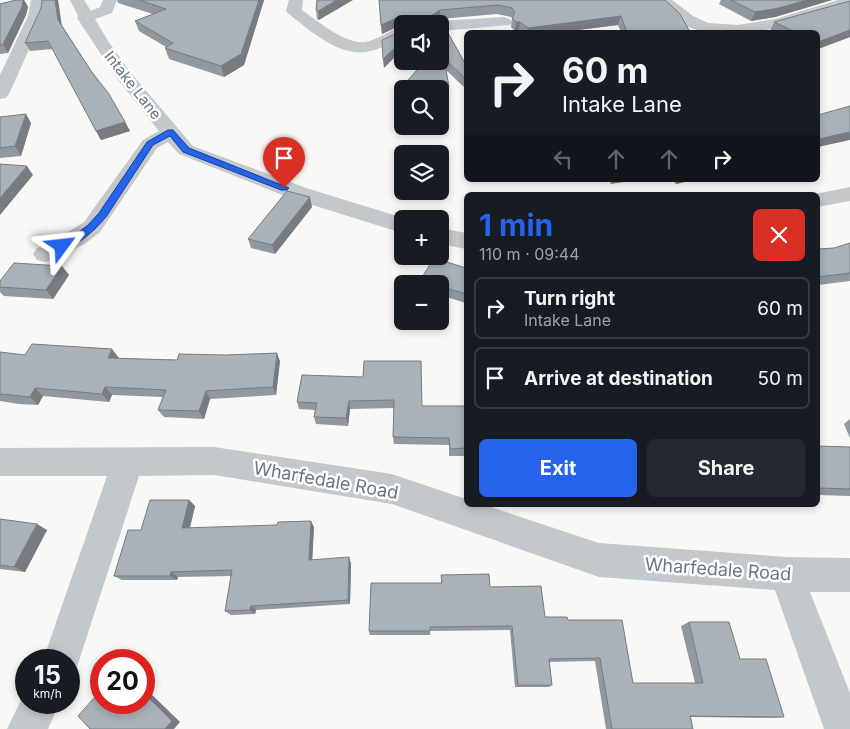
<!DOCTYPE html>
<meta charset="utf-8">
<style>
body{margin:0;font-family:Inter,sans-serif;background:#242831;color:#f1f3f6;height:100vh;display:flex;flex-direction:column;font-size:19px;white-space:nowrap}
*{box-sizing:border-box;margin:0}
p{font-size:16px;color:#9ea1a6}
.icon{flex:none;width:28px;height:28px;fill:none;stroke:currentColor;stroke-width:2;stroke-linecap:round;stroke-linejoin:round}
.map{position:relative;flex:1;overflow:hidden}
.panel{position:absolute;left:464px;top:192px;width:356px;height:315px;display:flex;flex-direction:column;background:#171b24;border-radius:8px;box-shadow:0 2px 8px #0003}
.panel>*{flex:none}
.banner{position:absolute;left:464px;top:30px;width:356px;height:152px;border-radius:8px;box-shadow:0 2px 8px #0003;background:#171b24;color:#f1f3f6;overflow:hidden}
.buttons{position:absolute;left:394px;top:15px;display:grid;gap:10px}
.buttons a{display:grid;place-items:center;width:55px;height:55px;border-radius:8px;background:#171b24;box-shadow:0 2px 8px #0003;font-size:25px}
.speed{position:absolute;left:15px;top:649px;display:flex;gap:10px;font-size:25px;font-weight:700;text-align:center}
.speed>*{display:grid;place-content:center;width:65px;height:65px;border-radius:50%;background:#171b24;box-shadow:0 2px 8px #0003;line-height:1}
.speed small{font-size:12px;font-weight:400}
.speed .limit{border:8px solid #d22;background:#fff;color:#111}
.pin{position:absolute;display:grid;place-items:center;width:42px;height:42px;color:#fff;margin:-51px -21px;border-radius:50% 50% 50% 0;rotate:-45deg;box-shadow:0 0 5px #0007}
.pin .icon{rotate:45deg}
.me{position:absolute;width:55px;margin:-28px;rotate:60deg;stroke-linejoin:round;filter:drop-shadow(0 0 4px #0008)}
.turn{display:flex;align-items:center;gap:18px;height:105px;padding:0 15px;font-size:22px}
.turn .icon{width:65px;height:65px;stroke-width:2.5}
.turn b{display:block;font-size:35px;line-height:42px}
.lanes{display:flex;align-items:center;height:48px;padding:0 15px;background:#0003;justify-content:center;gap:25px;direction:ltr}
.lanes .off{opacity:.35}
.round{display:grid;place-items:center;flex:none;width:52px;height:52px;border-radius:8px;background:#242831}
.headline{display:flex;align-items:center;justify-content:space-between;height:85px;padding:0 15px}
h1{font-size:30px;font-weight:700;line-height:38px;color:#2563eb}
.button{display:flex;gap:10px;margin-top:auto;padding:10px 15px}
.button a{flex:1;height:58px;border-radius:8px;background:#2563eb;color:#fff;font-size:20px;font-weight:700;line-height:58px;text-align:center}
.button a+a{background:#242831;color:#f1f3f6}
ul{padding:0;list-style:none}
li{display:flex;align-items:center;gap:15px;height:62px;margin:0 10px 8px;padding:0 5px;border:2px solid #363941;border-radius:8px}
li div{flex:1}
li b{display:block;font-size:19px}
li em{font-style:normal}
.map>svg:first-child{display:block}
</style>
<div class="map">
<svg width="850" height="729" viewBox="0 0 850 729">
<rect width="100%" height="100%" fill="#f8f9f6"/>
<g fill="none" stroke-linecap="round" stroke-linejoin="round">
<!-- minor -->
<g fill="#c3c8cc" fill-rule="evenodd">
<path d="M31 0H45L44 16 9 94 6 98 0 99V75L28 16Z"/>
<path d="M70 0H84L91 11 100 7 103 0H117L112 13 95 19 108 41 130 72 193 146 306 188 407 219H402V233L290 198 179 154 168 142 157 148 100 232 86 243 53 260 45 262 37 260 33 254 37 248 70 231 84 222 143 140 159 131 118 80 77 18 78 16Z"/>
<path d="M289 0H303L302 10C316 20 346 45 365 42 378 40 389 30 402 27V38C391 43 379 50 366 52 338 56 309 30 289 14L286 11Z"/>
<path d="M656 0H672L693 16 708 23 738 25 775 19 838 0H850V6C794 23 698 62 656 0Z"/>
<path d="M504 17 510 19 512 22 510 25 440 31V24H434L440 21Z"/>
<path d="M850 187V201L818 207V195H810Z"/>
<path d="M440 228 466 233V249L440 244Z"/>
<path d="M214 447 392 474 466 499V505H485L599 543 786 557 850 558V592H810L850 693V729H824L775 590 599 577 392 504 214 475 139 476 75 673 69 676V660H43L107 476H0V448Z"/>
<path d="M26 690V702H60L48 729H7Z"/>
</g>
</g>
<!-- wall -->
<g fill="#91989f">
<path d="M16 0H24L28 7 26 15 8 53 0 54V4Z"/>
<path d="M58 0 62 26 125 122 130 131 101 140 53 49 30 51 25 43Z"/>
<path d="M117 0H264L244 65 224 77 169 59 165 48 166 47 139 31 135 21 153 14 118 3Z"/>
<path d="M317 0 319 20 317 19 316 10Z"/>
<path d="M379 0H665L680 14 690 32H621L618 25 562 32H521L519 30 515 31 511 27 512 18 511 17 497 14 440 19 439 20V24H443L466 65V89L446 70 449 87V96L440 97V89H402V98L401 99 400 89 425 61H440V24H402V26L401 25 397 27 382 34Z"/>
<path d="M721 0H832L775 17 751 21 719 4Z"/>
<path d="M850 1V37L818 49V32H773L770 31 774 22Z"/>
<path d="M0 117 31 123 21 156 0 158Z"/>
<path d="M672 180H693L676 184Z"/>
<path d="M312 207 275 254 251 248 248 239Z"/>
<path d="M850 243V281L818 285V249L834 248Z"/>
<path d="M466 268V303L440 295V284H421V279Z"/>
<path d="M69 275 53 299 4 296 0 292V281Z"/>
<path d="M0 352 25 355 177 360 280 361 276 395 210 399 204 419 164 417 158 410 163 397 112 395 109 402 43 396 38 405 19 404 0 401Z"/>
<path d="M302 375 422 406H466V456H449V445L394 444 393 437 394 408 350 409 348 426 316 424 314 417 315 410 299 409 297 402Z"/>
<path d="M850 419V438L844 424Z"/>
<path d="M818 446 850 447V496L818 495Z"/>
<path d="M189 500 195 506 190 528 314 527 312 560 351 563 350 604 256 610 255 614 231 615 225 611 231 576 178 577 177 580H122L114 576 141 530Z"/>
<path d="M0 519 47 530 25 572 0 569Z"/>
<path d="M441 575 490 587 545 617 568 620 633 683H695L681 626 689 622 740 659 784 717 773 718 691 717 693 729H606L595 661 549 662 552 685 549 687H515L510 630 430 631V635H370L369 631 441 583Z"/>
</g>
<!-- shaded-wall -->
<g fill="#767c82">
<path d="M23 0H24L28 7 26 15 8 53 3 44Z"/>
<path d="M55 0H58L62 29 58 20Z"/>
<path d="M259 0H264L244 65 224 77 221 66Z"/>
<path d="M337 0H353L319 20 318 11Z"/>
<path d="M807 0H832L775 17 751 21 755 12Z"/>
<path d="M440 10V19L432 24V15Z"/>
<path d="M401 16V25L382 34 381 25Z"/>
<path d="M621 16 618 25 562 32H527L528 28Z"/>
<path d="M516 22H520L519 30 515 31Z"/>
<path d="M850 30V37L818 49V42Z"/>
<path d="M402 41V50L384 68 383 59Z"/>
<path d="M26 114 31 123 21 156 15 146Z"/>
<path d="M125 122 130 131 101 140 96 131Z"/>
<path d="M850 132V140L818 147V139Z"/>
<path d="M27 166 33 175 0 215V198Z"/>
<path d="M612 180H638L610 184Z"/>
<path d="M678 180H693L676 184Z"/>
<path d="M310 197 312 207 275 254 272 245Z"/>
<path d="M62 266 69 275 53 299 46 290Z"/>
<path d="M112 349 119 358H108Z"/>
<path d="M277 353 280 361 276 395 273 387Z"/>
<path d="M105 387 112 395 109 402 102 394Z"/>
<path d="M35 388 43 396 38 405 30 397Z"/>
<path d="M206 391 210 399 204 419 199 411Z"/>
<path d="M349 401 350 409 348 426 346 418Z"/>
<path d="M189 500 195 506 188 534 182 528Z"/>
<path d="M311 521 314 527 312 565 309 560Z"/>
<path d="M37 524 47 530 25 572 14 567Z"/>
<path d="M349 557 351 563 350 604 348 600Z"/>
<path d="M171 572 178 577 177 580 170 576Z"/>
<path d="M251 606 256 610 255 614 250 610Z"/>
<path d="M144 687 180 722 174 729H165L144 693Z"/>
</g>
<!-- building -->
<g fill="#a9b1b9" stroke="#767c82">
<path d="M16 0H23L22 7 3 44 0 45V4Z"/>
<path d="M42 0H55L58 20 91 71 109 94 125 122 96 131 48 41 25 43 41 8Z"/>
<path d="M139 0H259L241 54 221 66 165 48 173 43 135 21 166 9Z"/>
<path d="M317 0H337L318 11 316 10Z"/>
<path d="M379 0H665L680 14 690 32H627L621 16 528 28 520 22H516L512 18 515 12 512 8 498 5 440 10 432 15 438 17 439 24H443L466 65V79L444 58 449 87 400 89 425 61H440V24H403L404 18 401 16 381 25Z"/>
<path d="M731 0H807L779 8 755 12Z"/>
<path d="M850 1V30L818 42V32H795L774 22Z"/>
<path d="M402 31V41L383 59 382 40Z"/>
<path d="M850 106V132L818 139V115Z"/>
<path d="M26 114 15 146 0 148V117Z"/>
<path d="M0 164 27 166 0 198Z"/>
<path d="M287 191 310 197 272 245 248 239Z"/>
<path d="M850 243V273L818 277V249L834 248Z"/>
<path d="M434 258 466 268V294L440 286V284H434L421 279Z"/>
<path d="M14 263 62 266 46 290 0 287V281Z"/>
<path d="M32 344 112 349 108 358 177 360 179 354 226 355 277 353 273 387 206 391 199 411 158 410 166 390 105 387 102 394 35 388 30 397 0 394V352L25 355Z"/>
<path d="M364 361H421L422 406H466V448L450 449 449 438 393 437 394 400 349 401 346 418 314 417 317 403 297 402 302 375 363 377Z"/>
<path d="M818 446 850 447V489L818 488Z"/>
<path d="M150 500H189L182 528 277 525 278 522 311 521 309 560 349 557 348 600 251 606 250 610 225 611 232 570 171 572 170 576H114L128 530H141Z"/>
<path d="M0 519 37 524 14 567 0 565Z"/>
<path d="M489 574 490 587 541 586 545 617H567L568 620H622L633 683H703L689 622H729L740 659H766L784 717 690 716 693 729H612L600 658 549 659 552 685H518L512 626 430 627V631H369L371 583H442L441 575Z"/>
<path d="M101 690V702H144V693L172 721 165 729H90L78 716Z"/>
</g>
<!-- route -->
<path fill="#2563eb" stroke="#184099" d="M168 130H173L189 148 289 188 287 190H281L183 152 170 136 153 145 106 217 95 229 82 240 65 248H58V243L75 235 88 225 99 213 147 142Z"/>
<g text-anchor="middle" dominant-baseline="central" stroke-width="5" stroke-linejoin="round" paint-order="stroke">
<!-- far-street labels -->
<g font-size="15" fill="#678" stroke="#fff">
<text transform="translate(133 85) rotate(52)">Intake Lane</text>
</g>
<!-- street labels -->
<g font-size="18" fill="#678" stroke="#fff">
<text transform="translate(326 480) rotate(10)">Wharfedale Road</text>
<text transform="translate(718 569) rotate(4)">Wharfedale Road</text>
</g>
</g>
</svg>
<div class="buttons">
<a><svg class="icon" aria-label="sound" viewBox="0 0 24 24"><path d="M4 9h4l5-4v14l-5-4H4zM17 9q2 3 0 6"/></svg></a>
<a><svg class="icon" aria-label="search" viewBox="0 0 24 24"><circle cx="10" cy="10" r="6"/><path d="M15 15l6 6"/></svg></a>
<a><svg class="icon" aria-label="layers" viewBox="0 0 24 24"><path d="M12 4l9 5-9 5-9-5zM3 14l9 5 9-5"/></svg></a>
<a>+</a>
<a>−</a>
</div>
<div class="speed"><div>15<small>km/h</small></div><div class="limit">20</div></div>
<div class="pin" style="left:284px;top:188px;background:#d93025"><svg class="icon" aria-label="arrive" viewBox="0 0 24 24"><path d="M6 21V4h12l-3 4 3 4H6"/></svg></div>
<svg class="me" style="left:62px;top:246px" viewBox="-20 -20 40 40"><path d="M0-17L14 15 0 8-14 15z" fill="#2563eb" stroke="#fff" stroke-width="4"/></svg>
<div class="banner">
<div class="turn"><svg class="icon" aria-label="right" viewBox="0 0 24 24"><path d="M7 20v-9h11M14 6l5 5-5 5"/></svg><div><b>60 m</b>Intake Lane</div></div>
<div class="lanes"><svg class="icon off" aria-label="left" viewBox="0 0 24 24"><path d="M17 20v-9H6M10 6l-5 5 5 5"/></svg><svg class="icon off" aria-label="ahead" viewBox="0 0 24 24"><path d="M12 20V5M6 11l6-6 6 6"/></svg><svg class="icon off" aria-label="ahead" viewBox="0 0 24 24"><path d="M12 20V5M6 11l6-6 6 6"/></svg><svg class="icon" aria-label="right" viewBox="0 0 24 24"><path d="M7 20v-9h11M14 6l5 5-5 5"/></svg></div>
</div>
<section class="panel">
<div class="headline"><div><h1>1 min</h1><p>110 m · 09:44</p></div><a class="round" style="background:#d93025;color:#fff"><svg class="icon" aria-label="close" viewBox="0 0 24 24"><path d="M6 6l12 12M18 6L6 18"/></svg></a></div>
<ul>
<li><svg class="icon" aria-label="right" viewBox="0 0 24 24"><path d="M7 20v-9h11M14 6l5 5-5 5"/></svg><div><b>Turn right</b><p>Intake Lane</p></div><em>60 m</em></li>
<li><svg class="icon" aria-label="arrive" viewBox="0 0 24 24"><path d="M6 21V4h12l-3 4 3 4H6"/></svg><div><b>Arrive at destination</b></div><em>50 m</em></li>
</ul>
<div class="button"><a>Exit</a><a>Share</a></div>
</section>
</div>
